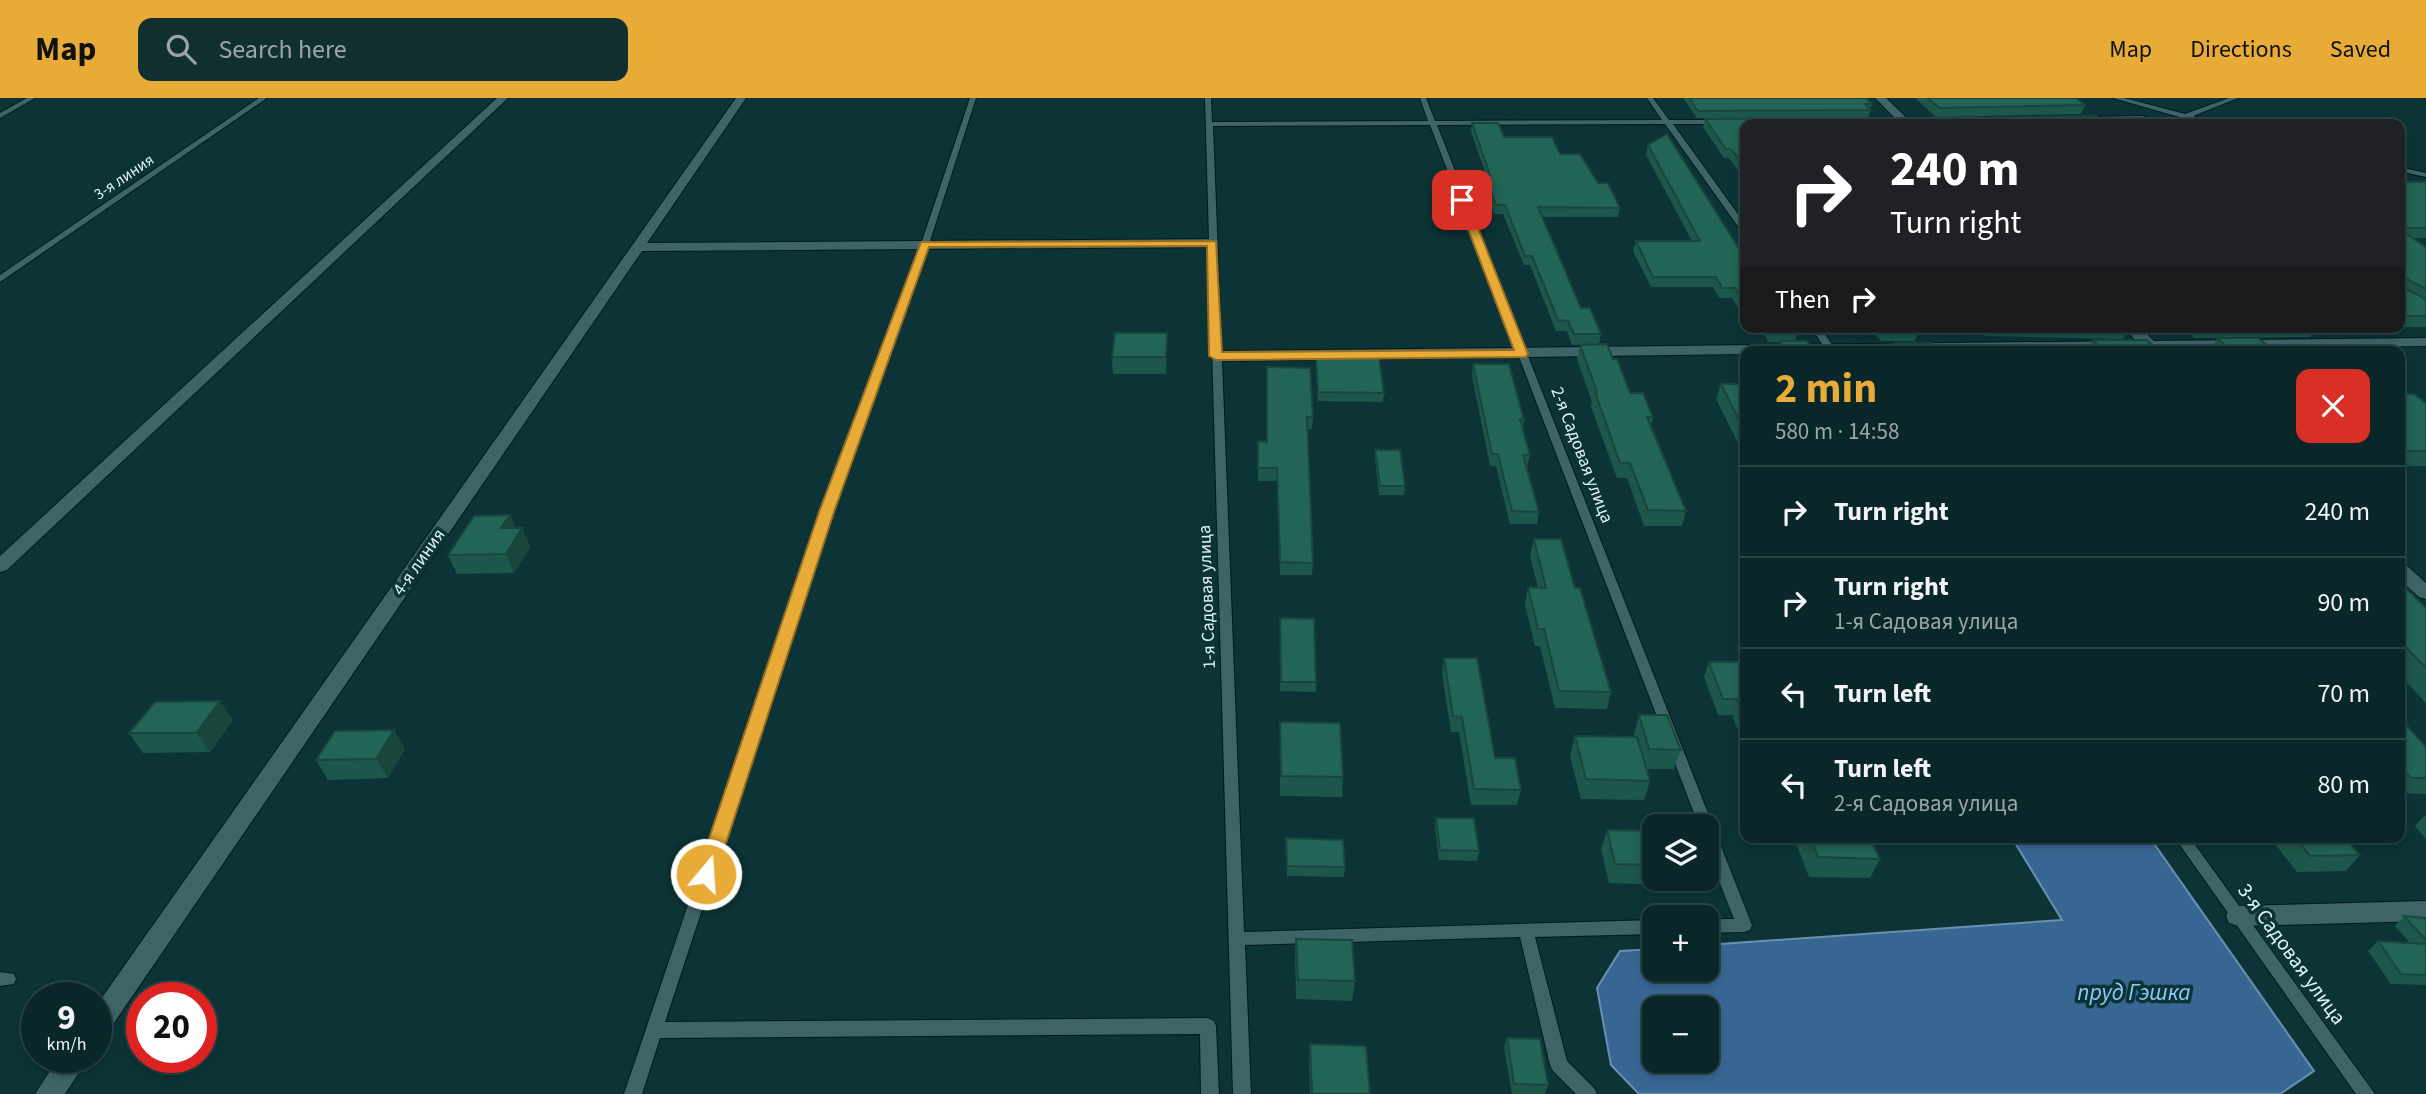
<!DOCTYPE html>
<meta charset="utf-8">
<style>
body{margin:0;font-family:"Source Sans 3",sans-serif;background:#122f30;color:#f1f3f6;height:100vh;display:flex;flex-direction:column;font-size:26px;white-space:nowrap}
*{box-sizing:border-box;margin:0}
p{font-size:23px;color:#99a5a8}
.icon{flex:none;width:38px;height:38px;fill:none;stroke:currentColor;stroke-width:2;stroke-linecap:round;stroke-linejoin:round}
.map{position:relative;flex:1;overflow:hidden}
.panel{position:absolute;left:1740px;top:248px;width:665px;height:497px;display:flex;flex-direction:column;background:#092728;border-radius:14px;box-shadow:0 4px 10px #0003,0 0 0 2px #294445}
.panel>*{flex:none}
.hud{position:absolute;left:1740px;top:21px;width:665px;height:214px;border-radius:14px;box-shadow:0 4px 10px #0003,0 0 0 2px #294445;background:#202124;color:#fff;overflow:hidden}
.tools{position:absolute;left:1642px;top:716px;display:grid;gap:14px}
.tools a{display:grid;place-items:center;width:77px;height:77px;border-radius:14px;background:#092728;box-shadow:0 4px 10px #0003,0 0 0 2px #294445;font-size:35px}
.speed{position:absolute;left:21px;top:884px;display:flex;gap:14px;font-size:35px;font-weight:700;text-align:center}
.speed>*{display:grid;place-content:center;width:91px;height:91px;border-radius:50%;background:#092728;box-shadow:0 4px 10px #0003,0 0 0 2px #294445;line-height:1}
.speed small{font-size:18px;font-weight:400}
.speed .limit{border:10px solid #d22;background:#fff;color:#111}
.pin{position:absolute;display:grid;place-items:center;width:60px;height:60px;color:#fff;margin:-30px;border-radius:14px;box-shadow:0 4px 10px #0006}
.me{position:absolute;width:77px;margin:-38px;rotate:18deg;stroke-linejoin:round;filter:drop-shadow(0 0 5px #0008)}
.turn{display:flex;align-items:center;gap:24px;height:147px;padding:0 35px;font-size:32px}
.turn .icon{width:91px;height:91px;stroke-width:2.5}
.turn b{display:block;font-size:49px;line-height:60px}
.then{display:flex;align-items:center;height:66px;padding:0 35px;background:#0003;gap:14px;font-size:26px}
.round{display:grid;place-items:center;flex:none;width:74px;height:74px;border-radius:14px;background:#122f30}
.head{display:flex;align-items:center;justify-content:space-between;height:119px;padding:0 35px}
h1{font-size:42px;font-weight:700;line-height:52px;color:#e8ab37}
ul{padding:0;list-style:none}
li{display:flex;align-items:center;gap:21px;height:91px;padding:0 35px;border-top:2px solid #294445}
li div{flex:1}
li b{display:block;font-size:26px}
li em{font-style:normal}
header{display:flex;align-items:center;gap:42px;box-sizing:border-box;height:98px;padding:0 35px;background:#e8ab37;color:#111}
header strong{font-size:33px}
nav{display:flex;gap:38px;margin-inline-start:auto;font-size:24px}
.search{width:490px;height:63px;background:#122f30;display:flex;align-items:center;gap:18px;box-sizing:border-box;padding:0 24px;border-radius:14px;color:#99a5a8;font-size:26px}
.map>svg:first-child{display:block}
</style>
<header>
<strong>Map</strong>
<div class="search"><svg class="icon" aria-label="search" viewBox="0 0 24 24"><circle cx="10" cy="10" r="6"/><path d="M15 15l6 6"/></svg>Search here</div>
<nav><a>Map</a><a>Directions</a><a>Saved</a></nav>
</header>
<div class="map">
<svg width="2426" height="996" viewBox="0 0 2426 996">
<rect width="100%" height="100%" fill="#0c3436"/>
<!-- water -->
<path fill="#386693" stroke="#6a90b0" stroke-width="2" fill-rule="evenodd" d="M2012 740H2150L2314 973 2280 996H1639L1611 967 1597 890 1620 853 1654 851V872H1706V847L2062 822ZM1654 910H1706V962H1654Z"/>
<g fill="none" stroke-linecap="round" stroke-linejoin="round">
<!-- service casing -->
<g stroke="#001a1c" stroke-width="2">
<g id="service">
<path d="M27 0H35L0 20V15Z"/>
<path d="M259 0H267L0 184V177Z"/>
<path d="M970 0H976L929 146 833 414 665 924 1208 920 1214 923 1216 928 1219 996H1201L1200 936 660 940 642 996H624L821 414 921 146Z"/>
<path d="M1205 0H1211L1212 24 1428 23 1420 0H1426L1435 23 1662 22 1647 0H1653L1669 22H1720L1724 24 1720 26H1673L1745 126V134H1742L1665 26 1437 27 1752 827 1750 832 1744 834 1706 835V821H1734L1706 750V728H1699L1430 27 1213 28 1244 834 1654 822V836L1535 839 1567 963 1594 990 1597 996H1576L1553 973 1550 967 1520 839 1245 847 1251 996H1233Z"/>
<path d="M2113 0H2124L2185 16 2229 0H2238L2193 18 2216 26H2206L2183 20Z"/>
<path d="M2084 19 2143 18 2147 20 2143 22H2082V20Z"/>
<path d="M1964 21 1965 23 1961 25 1867 26 1863 24 1867 22Z"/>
<path d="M2399 69 2426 75V79L2399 73Z"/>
<path d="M1811 229H1820L1837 254H1827Z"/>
<path d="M2175 740H2190L2375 996H2356Z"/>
<path d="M0 874 14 876 16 881 14 886 0 888Z"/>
</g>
</g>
<!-- minor casing -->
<g stroke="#001a1c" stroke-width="2">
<g id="minor">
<path d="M497 0H508L7 472 0 474V458Z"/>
<path d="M736 0H746L647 145 1212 141 1219 145 1212 149 642 153 105 938 96 942V908Z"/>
<path d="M1875 0H1886L1913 26H1901Z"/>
<path d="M2123 229H2139L2154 243 2426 240V248L2162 252 2161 254H1745V256L1216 263 1208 258 1216 253 2136 243Z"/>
<path d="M2399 465 2406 467 2426 485V501L2419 499 2399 481Z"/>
<path d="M2426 803V823L2238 828 2229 825 2226 818 2229 811 2238 808Z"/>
<path d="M59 959H89L65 996H35Z"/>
</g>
</g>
<!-- service -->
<use href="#service" fill="#3e6467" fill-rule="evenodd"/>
<!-- minor -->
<use href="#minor" fill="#3e6467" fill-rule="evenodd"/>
</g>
<!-- wall -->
<g fill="#1d564a">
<path d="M1683 0H1866L1872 6 1868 20H1697Z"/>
<path d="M1915 0H2076L2085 7 2081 16 1936 19Z"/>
<path d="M1705 21 1745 26V82L1729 60H1724L1703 29Z"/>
<path d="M1948 21 2101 23 2100 26H1946Z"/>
<path d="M1472 25 1504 39 1560 56 1598 85 1620 110 1618 119H1542L1581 210 1601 236 1599 246 1572 247 1567 233H1556L1530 167H1524L1503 116H1494L1484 86 1486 77 1471 33Z"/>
<path d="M1648 47 1745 160V221L1732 200H1719L1713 189H1651L1633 153 1636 143H1692L1646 57Z"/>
<path d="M2399 84H2426V140H2413L2426 149V229H2399Z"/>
<path d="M1749 229H1796L1798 233 1795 243 1814 254H1777L1780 244H1769L1762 233H1751Z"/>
<path d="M1871 229H1920L1915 243H1881Z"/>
<path d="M1978 229H2127L2128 230 2123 241 1985 238Z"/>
<path d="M2182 229H2316L2310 239 2194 240Z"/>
<path d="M2217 240 2275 254H2210Z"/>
<path d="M2093 242 2159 254H2087Z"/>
<path d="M1895 245 1937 254H1892Z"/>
<path d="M1580 247 1613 261 1630 295 1653 319 1651 328 1686 413 1682 428H1644L1627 380H1617L1591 309 1592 304 1577 261Z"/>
<path d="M1167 252 1166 276H1113L1112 259Z"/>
<path d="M1316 259 1384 295 1383 304 1318 303Z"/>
<path d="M1473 266 1524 322 1523 330 1530 357 1527 369 1539 414 1537 426H1510L1496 368H1490L1472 278Z"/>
<path d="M1267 269 1313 319 1312 331H1308L1313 465 1312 477H1280L1277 383H1258V343L1266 344Z"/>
<path d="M1721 286H1745V359L1716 301Z"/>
<path d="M2399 296 2426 305V368H2399Z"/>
<path d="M1375 352 1405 388 1404 397H1379L1375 361Z"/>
<path d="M510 417 515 430H522L530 449 514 475 457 476 448 457Z"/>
<path d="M1534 441 1575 490 1611 594 1607 611 1555 610 1540 548H1535L1525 507 1528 489 1538 490 1530 458Z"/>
<path d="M2399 483 2426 510V605L2399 576Z"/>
<path d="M1280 530 1316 584V594L1280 593Z"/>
<path d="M1444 560 1495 660 1521 692 1517 707H1471L1459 634H1451L1442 575Z"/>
<path d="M1709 564H1745V650L1732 617H1718L1704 579Z"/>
<path d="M1639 617 1681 652 1674 671H1647L1650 683 1644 702 1581 701 1570 658 1575 638 1634 639V636Z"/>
<path d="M2399 619 2426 649V696L2399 695Z"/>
<path d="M233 622 210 654 143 655 129 635Z"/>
<path d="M1280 624 1343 679 1342 699 1280 698Z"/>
<path d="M405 651 388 680 328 682 316 662Z"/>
<path d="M2424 718H2426V741L2415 728Z"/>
<path d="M1436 720 1479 753 1477 763 1439 762 1435 730Z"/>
<path d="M1607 732 1654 733V780H1670L1668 787 1609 785 1601 751Z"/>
<path d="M1286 740 1345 769 1344 779 1287 778Z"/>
<path d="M1794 740H1870L1880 761 1870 780 1809 779Z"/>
<path d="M2270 740H2345L2360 757 2346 773 2297 774Z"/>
<path d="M2404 818 2426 820V887L2391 886 2368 853 2378 843 2411 846 2395 828Z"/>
<path d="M1296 841 1355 883 1352 903 1296 901 1295 860Z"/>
<path d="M1507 940 1548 987 1545 996H1512L1504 949Z"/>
<path d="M1310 946 1370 996H1310L1309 965Z"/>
</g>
<!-- shaded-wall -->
<g fill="#18463c">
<path d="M510 417 518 436 501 430Z"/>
<path d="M522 430 530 449 514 475 506 456Z"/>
<path d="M220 603 233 622 210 654 196 635Z"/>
<path d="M394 632 405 651 388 680 376 661Z"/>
</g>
<!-- building -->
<g fill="#226456" stroke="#18463c" stroke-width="2">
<path d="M1689 0H1866L1872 6H1865L1871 12 1698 13Z"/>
<path d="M1928 0H2076L2085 7 1939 10Z"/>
<path d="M2096 18 2101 23 1986 22 1991 26H1954L1948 21Z"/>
<path d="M1880 20 1886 26H1745V70L1731 51H1726L1705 21Z"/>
<path d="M1472 25H1498L1504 39H1552L1560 56H1580L1598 85H1608L1620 110 1538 109 1581 210H1590L1601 236H1574L1568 223 1558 222 1532 158H1525L1505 107H1496L1485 77H1490Z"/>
<path d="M1667 36 1745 160V205L1735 190H1722L1716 179H1653L1636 143H1700L1648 47Z"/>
<rect x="2399" y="84" width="27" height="46"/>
<path d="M2399 131 2426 149V191L2403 179 2404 190 2426 201V218H2399Z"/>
<path d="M1770 229H1796L1798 233H1772Z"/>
<path d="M2078 229H2127L2128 230Z"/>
<path d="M1115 235H1167L1166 259H1112Z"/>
<path d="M2217 240H2258L2275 254H2232Z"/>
<path d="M2093 242H2147L2159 254H2104Z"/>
<path d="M1780 243H1807L1814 254H1787Z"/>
<path d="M1895 245H1930L1937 254H1902Z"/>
<path d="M1607 246 1613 261H1617L1630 295H1643L1653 319H1647L1686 413 1648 412 1630 365H1620L1595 294H1597L1580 247Z"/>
<path d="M1316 259 1379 260 1384 295 1318 294Z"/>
<path d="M1473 266H1509L1524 322 1520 321 1530 357H1523L1539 414 1512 413 1498 356H1492Z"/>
<path d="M1267 269 1310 270 1313 319H1307L1313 465 1280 464 1277 370H1258V343L1267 344Z"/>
<path d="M1721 286H1745V334Z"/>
<path d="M2399 296H2414L2426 305V353H2399Z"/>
<path d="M1375 352H1400L1405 388H1380Z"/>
<path d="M510 417 501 430H522L506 456 448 457 474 418Z"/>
<path d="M1534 441H1561L1575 490H1580L1611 594 1559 593 1544 531H1538L1528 489 1546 490Z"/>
<path d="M2399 483 2426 510V570L2399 542Z"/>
<path d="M1280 520 1314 521 1316 584H1281Z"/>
<path d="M1444 560H1477L1495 660H1515L1521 692 1474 691 1462 619 1453 618Z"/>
<path d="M1709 564H1745V620L1737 601H1723Z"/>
<path d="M220 603 196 635H129L155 604Z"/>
<path d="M1639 617H1667L1681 652 1649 651Z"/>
<path d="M2399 619 2426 649V680H2411L2399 666Z"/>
<path d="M1280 624 1340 625 1343 679 1281 678Z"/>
<path d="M394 632 376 661 316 662 335 633Z"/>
<path d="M1575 638 1637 639 1650 683 1586 681Z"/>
<path d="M1436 720H1474L1479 753 1440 752Z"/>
<path d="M1607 732 1654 733V767L1615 766Z"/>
<path d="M1286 740 1343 742 1345 769 1287 768Z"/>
<path d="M1811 740H1870L1880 761 1818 759Z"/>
<path d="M2296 740H2345L2360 757 2310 758Z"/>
<path d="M2404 818 2426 820V842Z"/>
<path d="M1296 841 1352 842 1355 883 1298 882Z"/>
<path d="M2378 843 2426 846V877L2401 876Z"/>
<path d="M1507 940 1540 941 1548 987 1514 986Z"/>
<path d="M1310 946 1366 948 1370 996H1312Z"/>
</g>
<!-- route -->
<path fill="#e8ab37" stroke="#976f24" stroke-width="2" d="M1462 99 1467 102 1528 256 1526 259 1216 262 1209 258 1207 148 929 149 834 414 716 776 713 782 706 784 699 782 697 776 819 414 921 144 1216 143 1222 254 1514 252 1457 102Z"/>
<g text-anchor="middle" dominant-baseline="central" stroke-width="7" stroke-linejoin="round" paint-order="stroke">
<!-- far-street labels -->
<g font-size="16" fill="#dff3f4" stroke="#0c3436">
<text transform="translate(124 79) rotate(-34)">3-я линия</text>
</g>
<!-- street labels -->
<g font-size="18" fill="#dff3f4" stroke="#0c3436">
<text transform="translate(1582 357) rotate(69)">2-я Садовая улица</text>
<text transform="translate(419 464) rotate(-55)">4-я линия</text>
<text transform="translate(1207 499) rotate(-92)">1-я Садовая улица</text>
</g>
<!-- near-street labels -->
<g font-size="21" fill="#dff3f4" stroke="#0c3436">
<text transform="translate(2292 856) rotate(54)">3-я Садовая улица</text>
</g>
<!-- near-water labels -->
<g font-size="23" font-style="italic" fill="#93c8fd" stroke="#0c3436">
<text x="2134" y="894">пруд Гэшка</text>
</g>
</g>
</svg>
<div class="tools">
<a><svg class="icon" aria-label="layers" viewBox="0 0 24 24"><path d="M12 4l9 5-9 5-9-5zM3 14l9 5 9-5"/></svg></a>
<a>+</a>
<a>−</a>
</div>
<div class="speed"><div>9<small>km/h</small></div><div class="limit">20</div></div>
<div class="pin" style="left:1462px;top:102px;background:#d93025"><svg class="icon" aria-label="arrive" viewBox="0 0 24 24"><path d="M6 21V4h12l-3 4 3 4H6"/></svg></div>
<svg class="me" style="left:706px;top:776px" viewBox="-20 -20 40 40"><circle r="17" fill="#e8ab37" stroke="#fff" stroke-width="3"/><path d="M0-11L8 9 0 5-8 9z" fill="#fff"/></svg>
<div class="hud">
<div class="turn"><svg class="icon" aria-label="right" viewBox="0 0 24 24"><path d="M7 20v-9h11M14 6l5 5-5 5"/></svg><div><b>240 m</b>Turn right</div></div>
<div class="then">Then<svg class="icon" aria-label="right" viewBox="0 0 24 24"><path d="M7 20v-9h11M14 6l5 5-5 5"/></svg></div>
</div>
<section class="panel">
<div class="head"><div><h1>2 min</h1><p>580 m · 14:58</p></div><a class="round" style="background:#d93025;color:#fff"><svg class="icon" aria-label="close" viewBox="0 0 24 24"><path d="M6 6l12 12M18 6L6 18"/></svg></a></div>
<ul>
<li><svg class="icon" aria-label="right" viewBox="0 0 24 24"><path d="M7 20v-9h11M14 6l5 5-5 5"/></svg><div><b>Turn right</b></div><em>240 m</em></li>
<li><svg class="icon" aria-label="right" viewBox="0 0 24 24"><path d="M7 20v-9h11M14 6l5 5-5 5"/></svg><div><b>Turn right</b><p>1-я Садовая улица</p></div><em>90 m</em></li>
<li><svg class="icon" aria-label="left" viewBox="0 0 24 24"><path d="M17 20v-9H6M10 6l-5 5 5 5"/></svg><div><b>Turn left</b></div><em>70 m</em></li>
<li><svg class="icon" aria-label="left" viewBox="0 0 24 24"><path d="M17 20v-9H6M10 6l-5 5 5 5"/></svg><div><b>Turn left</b><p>2-я Садовая улица</p></div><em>80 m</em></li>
</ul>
</section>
</div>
